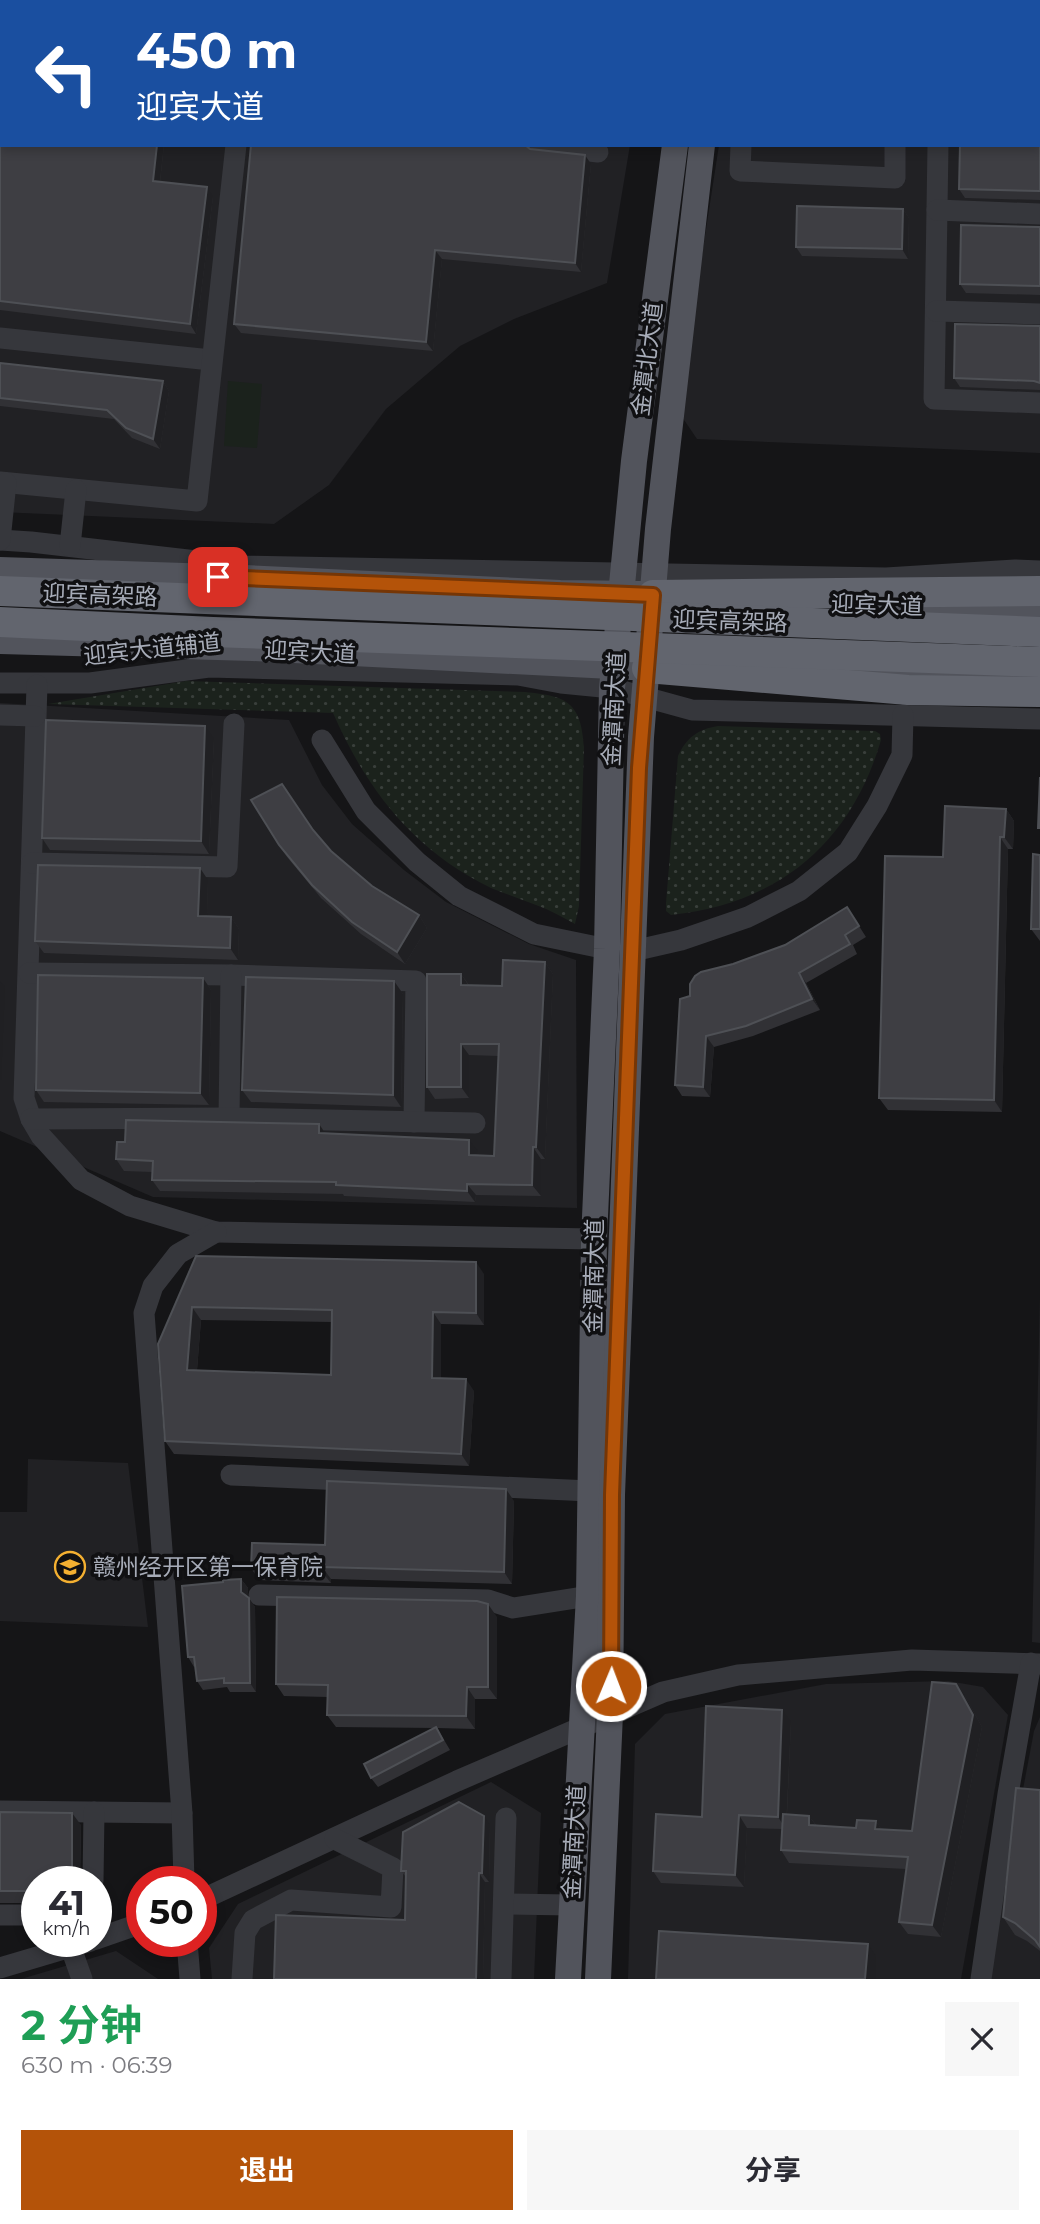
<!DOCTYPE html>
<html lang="zh">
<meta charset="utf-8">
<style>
body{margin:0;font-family:Montserrat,"Noto Sans SC",sans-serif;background:#f7f7f7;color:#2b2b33;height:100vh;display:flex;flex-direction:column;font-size:26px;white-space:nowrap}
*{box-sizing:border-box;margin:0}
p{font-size:23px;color:#7c7c81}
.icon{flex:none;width:38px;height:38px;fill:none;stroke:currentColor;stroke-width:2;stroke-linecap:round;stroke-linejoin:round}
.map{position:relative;height:1979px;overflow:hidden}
.details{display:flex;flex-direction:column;background:#fff;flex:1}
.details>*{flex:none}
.hud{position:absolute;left:0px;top:0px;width:1041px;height:147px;box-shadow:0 4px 10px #0003;background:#1a4fa0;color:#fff;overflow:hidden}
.speed{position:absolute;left:21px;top:1866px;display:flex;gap:14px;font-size:35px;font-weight:700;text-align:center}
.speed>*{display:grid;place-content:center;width:91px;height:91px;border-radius:50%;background:#fff;box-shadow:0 4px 10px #0003;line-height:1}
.speed small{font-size:18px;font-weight:400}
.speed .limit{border:10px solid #d22;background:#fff;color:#111}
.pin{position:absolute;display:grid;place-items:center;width:60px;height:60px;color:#fff;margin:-30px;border-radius:14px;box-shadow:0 4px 10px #0006}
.me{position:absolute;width:77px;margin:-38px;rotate:1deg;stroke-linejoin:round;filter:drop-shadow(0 0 5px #0008)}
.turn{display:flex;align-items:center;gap:24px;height:147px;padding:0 21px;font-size:32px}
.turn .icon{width:91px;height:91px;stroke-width:2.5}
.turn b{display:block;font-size:49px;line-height:60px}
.round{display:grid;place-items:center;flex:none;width:74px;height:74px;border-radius:0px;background:#f7f7f7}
.head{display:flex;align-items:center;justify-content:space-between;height:119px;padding:0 21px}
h1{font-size:42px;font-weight:700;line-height:52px;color:#1e9e55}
.button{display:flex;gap:14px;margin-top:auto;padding:14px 21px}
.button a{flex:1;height:80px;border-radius:0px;background:#b45309;color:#fff;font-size:28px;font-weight:700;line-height:80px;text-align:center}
.button a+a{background:#f7f7f7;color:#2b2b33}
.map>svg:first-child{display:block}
</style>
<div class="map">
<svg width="1040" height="1979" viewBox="0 0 1040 1979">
<defs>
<pattern id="grass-dots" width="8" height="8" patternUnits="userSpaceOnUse" patternTransform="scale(1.75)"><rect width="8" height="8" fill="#1b221c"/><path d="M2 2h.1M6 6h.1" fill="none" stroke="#393f3b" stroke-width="1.8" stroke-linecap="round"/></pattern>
</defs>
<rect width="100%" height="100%" fill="#151517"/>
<!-- built -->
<g fill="#212124">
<path d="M0 0H654L2 2V145H630L607 283 514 319 460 346 386 409 329 485 274 524 0 512Z"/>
<path d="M742 0H1040V453L697 439 678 411 719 145H1040V2H742Z"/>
<path d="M0 703 289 720 322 785 352 824 404 870 446 902 529 944 576 960 577 1208 153 1197 0 1131Z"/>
<path d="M1040 1296V1643L1032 1642Z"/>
<path d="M28 1459 128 1463 148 1627 0 1621V1512H27Z"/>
<path d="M948 1681 983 1687 1008 1715 961 1979H628L635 1744 665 1714 826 1684Z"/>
<path d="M1040 1717V1979H991L997 1927 1034 1731Z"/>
<path d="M491 1782 541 1813 534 1979H212L209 1948 238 1904Z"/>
<path d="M116 1951 158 1979H21Z"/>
</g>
<!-- grass -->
<g fill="url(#grass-dots)">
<path d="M186 681 525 692C567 696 581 702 584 747L579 906 575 924C562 917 550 910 536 905 521 899 506 894 491 888 413 850 367 790 333 713L48 704Z"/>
<path d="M718 726 875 731 880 734 881 740C851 843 778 904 671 915L666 911V903L678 756C686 738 698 729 718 726Z"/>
</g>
<!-- garden -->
<path fill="#1b221c" d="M228 381 262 384 257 448 224 446Z"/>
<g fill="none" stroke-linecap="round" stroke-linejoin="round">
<!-- minor -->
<g stroke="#36373c" stroke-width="21">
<path d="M253 2V0"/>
<path d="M943 2V0"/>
<path d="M538 145 598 152"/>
<path d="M741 145 740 171 895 178V145"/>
<path d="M938 145 934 399 1040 403"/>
<path d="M937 210 1040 214"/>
<path d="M936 311 1040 314"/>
<path d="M0 338 211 360"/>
<path d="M0 482 197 501 236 145"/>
<path d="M0 540 31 542 240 566 886 578 1015 570 1040 571"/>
<path d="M0 540 6 483"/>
<path d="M70 546 76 490"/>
<path d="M0 683H90L209 667 518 675 561 683 612 688 692 710 1040 719"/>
<path d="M37 685 24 1098 31 1119 41 1136 81 1180 130 1206 216 1232 594 1239"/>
<path d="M0 715 35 716"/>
<path d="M322 740 366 811 417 862 459 896 534 934 607 949"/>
<path d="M32 863 227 867 234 724"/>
<path d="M633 951 681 940 748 917 799 891 848 852 877 806 902 755 903 715"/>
<path d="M29 973 231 975 416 981 414 1122"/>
<path d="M229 1118 231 975"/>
<path d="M31 1119 229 1118 475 1123"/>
<path d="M231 1475 590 1491"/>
<path d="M259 1595 488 1600 513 1608 589 1596"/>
<path d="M0 1811 182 1813"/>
<path d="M93 1881 94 1812"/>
<path d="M184 1881 182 1813 144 1313 153 1286 178 1254 216 1232"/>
<path d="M201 1900 457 1781 663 1692 738 1675 912 1660 1040 1664"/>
<path d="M504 1904 570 1905"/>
<path d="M0 1915H37"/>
<path d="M96 1939 142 1923"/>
<path d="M187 1941 190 1979"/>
<path d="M71 1948 82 1979"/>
<path d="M0 1968 91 1941"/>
<path d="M242 1979 245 1933 253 1920 291 1900 391 1907 393 1868 335 1839"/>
<path d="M501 1979 506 1818"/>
<path d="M981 1979 1008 1794 1031 1663"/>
</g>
<!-- major -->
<g stroke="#52545c" stroke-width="26">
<path d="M695 2V0"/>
<path d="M721 2 722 0"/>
<path d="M0 570 245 578 560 593 640 594"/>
<path d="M898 606 1040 611"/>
<path d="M0 641 253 648 631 667"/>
<path d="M845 672 1040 677"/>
<path d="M568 1979 589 1596 594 1239 607 949 612 688 634 461 675 145"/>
<path d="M598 1979 610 1714 612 1495 641 737 658 529 702 145"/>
</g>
<!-- highway -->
<g stroke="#62656e" stroke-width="30">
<path d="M653 595 1040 591"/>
<path d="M647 668 908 690 1040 692"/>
</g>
<!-- highway-bridge -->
<g stroke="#62656e" stroke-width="30">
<path d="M0 591 1040 632"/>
<path d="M0 622 213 632 1040 662"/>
</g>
</g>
<!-- wall -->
<g fill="#313135" fill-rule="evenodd">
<path d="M0 0H233V2H2V145H164L160 182 213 197 196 334 0 310Z"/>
<path d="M1040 134V200L965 198 959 189Z"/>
<path d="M530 149 591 164 581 272 442 259 433 351 241 333 234 324Z"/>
<path d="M903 209 909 218 908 259 802 256 796 247Z"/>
<path d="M1040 227V295L966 293 960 284Z"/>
<path d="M1040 326V390L960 387 954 378Z"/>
<path d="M0 363 163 381 169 391 160 449 132 438 114 419 0 406Z"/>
<path d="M214 739 209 854 50 850 42 838Z"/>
<path d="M1006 809 1014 821 1013 849H1008L1002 1112 888 1110 879 1098Z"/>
<path d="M279 845 331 851 372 886 419 915 427 928 405 964 361 934 321 898 287 857Z"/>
<path d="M1040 855V941L1031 929Z"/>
<path d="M208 880 207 917H231L239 929 238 960 44 953 35 941Z"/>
<path d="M847 907 866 937 853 945 857 954 806 983 820 1010 753 1036 714 1047 710 1097 682 1096 675 1085 690 996 733 964 785 945Z"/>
<path d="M545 962 553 974 545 1159H541V1196L476 1195 475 1202 344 1196 343 1194 160 1191 152 1180V1172L124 1171 116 1159 319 1124 325 1133 478 1151 477 1156H494L498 1056 469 1055V1098L435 1099 427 1087 461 974 469 985 502 986Z"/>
<path d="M203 978 211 990 209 1105 44 1102 36 1090Z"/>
<path d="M394 981 403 994 401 1107 251 1102 242 1090Z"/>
<path d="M196 1256 484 1274V1325L441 1324V1378L474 1391 469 1466 174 1454 165 1441ZM201 1320 332 1322 331 1375 197 1370Z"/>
<path d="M514 1501 512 1584 331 1579V1583L259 1580 251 1568 325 1545Z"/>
<path d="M241 1579 248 1588 247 1597 255 1607 256 1692H230L227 1687 203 1690 197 1681 195 1666 194 1667 188 1657 223 1582Z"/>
<path d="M497 1617V1699H475V1729L437 1728 450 1750 378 1787 371 1778 435 1728 336 1727 327 1715 328 1697 284 1696 276 1684Z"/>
<path d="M965 1696 982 1727 941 1937 908 1934 899 1922 906 1869 789 1863 781 1850 782 1829 747 1828 744 1887 661 1883 653 1871 702 1817 791 1722 787 1814 809 1816 817 1826 856 1828 876 1821 882 1830 912 1831Z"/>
<path d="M1040 1790V1951L1027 1941 1015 1935 1003 1917Z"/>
<path d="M0 1812 81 1825 80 1881H37V1903H0Z"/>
<path d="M490 1825 489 1882H485L483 1979H274L405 1920 406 1877 401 1871Z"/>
</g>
<!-- shaded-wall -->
<g fill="#202023">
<path d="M157 145H164L159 190 153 181Z"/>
<path d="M585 155 591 164 581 272 575 263Z"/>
<path d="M207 187 213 197 196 334 190 324Z"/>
<path d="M903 209 909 218 908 259 902 249Z"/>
<path d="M435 250 442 259 433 351 426 342Z"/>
<path d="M163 381 169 391 160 449 153 439Z"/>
<path d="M205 726 214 739 209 854 201 841Z"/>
<path d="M1006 809 1014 821 1013 849 1004 837Z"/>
<path d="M1000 837 1008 849 1002 1112 994 1100Z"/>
<path d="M200 868 208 880 207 928 198 916Z"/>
<path d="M419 915 427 928 405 964 397 952Z"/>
<path d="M231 917 239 929 238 960 230 948Z"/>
<path d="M545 962 553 974 545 1159 536 1147Z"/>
<path d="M799 973 806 983 820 1010 812 999Z"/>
<path d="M461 974 469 986 461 985Z"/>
<path d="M203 978 211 990 209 1105 200 1093Z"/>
<path d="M0 981 5 987 1 1080 0 1079Z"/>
<path d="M394 981 403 994 401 1107 393 1095Z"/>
<path d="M706 1036 714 1047 710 1097 703 1087Z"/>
<path d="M461 1044 469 1055V1098L461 1087Z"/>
<path d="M319 1124 327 1136 319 1133Z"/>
<path d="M469 1140 478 1151 477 1167 469 1155Z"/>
<path d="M533 1147 541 1159V1196L532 1185Z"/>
<path d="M467 1184 476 1195 475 1202 467 1191Z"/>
<path d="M476 1262 484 1274V1325L476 1313Z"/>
<path d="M192 1307 201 1320 196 1382 187 1370Z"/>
<path d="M433 1312 441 1324V1390L432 1378Z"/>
<path d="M466 1379 474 1391 469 1466 461 1454Z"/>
<path d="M506 1489 514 1501 512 1584 504 1572Z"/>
<path d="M322 1567 331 1579V1583L322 1572Z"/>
<path d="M241 1579 248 1588 247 1601 241 1592Z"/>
<path d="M249 1598 255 1607 256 1692 250 1683Z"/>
<path d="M488 1604 497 1617V1699L488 1687Z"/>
<path d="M956 1684 965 1696 982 1727 941 1937 932 1925Z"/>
<path d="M467 1687 475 1699V1729L466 1716Z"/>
<path d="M782 1710 791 1722 786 1829 778 1817Z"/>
<path d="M72 1813 81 1825 80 1881H72Z"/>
<path d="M739 1815 747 1828 744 1887 735 1875Z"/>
<path d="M484 1816 490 1825 489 1882 482 1873Z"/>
<path d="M809 1816 818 1828 809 1825Z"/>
<path d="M876 1821 884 1833 875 1829Z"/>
<path d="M479 1873 485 1882 483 1979H476Z"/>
<path d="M868 1944 876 1956 875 1979H865Z"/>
</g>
<!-- building -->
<g fill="#3e3e43" stroke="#4e5055" stroke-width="2" fill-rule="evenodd">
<path d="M0 0H225V2H2V145H157L153 181 207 187 190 324 0 301Z"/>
<rect x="273" y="0" width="263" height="2"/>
<path d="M961 0H1040V4V2H990Z"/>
<path d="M1040 134V191L959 189 960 145H1040Z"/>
<path d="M251 145H525L530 149 585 155 575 263 435 250 426 342 234 324Z"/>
<path d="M797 206 903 209 902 249 796 247Z"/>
<path d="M961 225 1040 227V286L960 284Z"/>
<path d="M955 324 1040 326V383L1034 381 954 378Z"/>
<path d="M0 363 163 381 153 439 126 428 107 410 0 398Z"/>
<path d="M46 720 205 726 201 841 42 838Z"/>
<path d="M1040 777V828H1038Z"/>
<path d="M282 784 313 830 331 851 372 886 419 915 397 952 352 922 312 885 279 845 251 800Z"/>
<path d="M945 806 1006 809 1004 837H1000L994 1100 879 1098 885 856 943 857Z"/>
<path d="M1033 854 1040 855V929H1031Z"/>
<path d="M38 865 200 868 198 916 231 917 230 948 35 941Z"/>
<path d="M847 907 859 926 845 935 850 944 799 973 812 999 746 1026 706 1036 703 1087 675 1085 680 999 690 996V984L695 976 701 972 733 964 785 945Z"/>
<path d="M503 960 545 962 536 1147H533L532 1185 467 1184V1191L336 1185V1182L152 1180 153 1161 116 1159 117 1142H125L126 1120 319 1124V1133L469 1140V1155L494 1156 499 1044H461V1087H427V974H461V985L502 986Z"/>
<path d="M38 975 203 978 200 1093 36 1090Z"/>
<path d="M246 977 394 981 393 1095 242 1090Z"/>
<path d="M196 1256 476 1262V1313L433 1312 432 1378 466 1379 461 1454 165 1441 158 1344ZM192 1307 332 1310 331 1375 187 1370Z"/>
<path d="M327 1481 506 1489 504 1572 322 1567V1572L251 1568 252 1543 325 1545Z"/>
<path d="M241 1579V1592L249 1598 250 1683H224V1678L197 1681 194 1657H188L182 1586 223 1582V1580Z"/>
<path d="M277 1597 477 1601 488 1604V1687H467L466 1716 327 1715 328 1685 276 1684Z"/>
<path d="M932 1682 956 1684 973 1715 932 1925 899 1922 908 1857 781 1850 783 1814 809 1816V1825L856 1828 857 1820 876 1821 875 1829 912 1831Z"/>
<path d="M706 1706 782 1710 778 1817 739 1815 735 1875 653 1871 656 1814 702 1817Z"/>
<path d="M436 1727 443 1740 371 1778 364 1764Z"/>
<path d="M1016 1788 1040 1790V1947L1035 1940 1015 1923 1003 1917Z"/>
<path d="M459 1802 484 1816 482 1873H479L476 1979H274L276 1915 405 1920 406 1871H401L403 1832Z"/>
<path d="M0 1812 72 1813V1881H37V1891H0Z"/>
<path d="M659 1931 868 1944 865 1979H656Z"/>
</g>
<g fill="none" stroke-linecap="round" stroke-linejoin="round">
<!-- route casing -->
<g stroke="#753606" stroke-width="18">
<path id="route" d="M218 577 653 595 639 768 612 1495 611 1686"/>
</g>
<!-- route -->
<use href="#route" stroke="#b45309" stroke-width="12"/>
</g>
<!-- icons -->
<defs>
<g id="school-ring" transform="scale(1.575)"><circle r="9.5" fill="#101012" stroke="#f4b031" stroke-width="1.5"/><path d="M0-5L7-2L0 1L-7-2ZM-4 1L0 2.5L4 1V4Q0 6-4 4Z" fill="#f4b031"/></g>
</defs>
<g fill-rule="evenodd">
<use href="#school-ring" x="70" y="1567"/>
</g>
<g text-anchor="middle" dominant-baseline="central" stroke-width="7" stroke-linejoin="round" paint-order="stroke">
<!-- street labels -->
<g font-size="23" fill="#a7acb8" stroke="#101012">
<text transform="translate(647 359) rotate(-83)">金潭北大道</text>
<text transform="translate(100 595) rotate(2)">迎宾高架路</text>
<text transform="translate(877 605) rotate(2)">迎宾大道</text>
<text transform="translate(730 621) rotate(2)">迎宾高架路</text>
<text transform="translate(152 649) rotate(-6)">迎宾大道辅道</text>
<text transform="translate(310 652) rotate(3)">迎宾大道</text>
<text transform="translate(614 709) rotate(-87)">金潭南大道</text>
<text transform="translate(594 1276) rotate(-89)">金潭南大道</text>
<text transform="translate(574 1842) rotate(-87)">金潭南大道</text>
</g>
<!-- poi labels -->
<g font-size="23" fill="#a7acb8" stroke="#101012" text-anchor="start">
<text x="93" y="1567">赣州经开区第一保育院</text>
</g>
</g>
</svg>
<div class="speed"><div>41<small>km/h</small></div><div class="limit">50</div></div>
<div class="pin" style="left:218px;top:577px;background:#d93025"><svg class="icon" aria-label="arrive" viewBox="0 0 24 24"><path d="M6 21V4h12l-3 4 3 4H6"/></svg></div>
<svg class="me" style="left:611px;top:1686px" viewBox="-20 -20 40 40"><circle r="17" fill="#b45309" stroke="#fff" stroke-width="3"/><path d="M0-11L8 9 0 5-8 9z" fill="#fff"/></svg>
<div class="hud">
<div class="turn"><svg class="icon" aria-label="left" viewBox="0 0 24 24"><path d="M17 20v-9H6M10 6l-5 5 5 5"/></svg><div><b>450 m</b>迎宾大道</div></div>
</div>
</div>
<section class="details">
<div class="head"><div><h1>2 分钟</h1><p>630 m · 06:39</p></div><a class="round"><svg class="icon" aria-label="close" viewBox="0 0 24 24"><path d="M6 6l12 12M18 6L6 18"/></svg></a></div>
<div class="button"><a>退出</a><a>分享</a></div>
</section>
